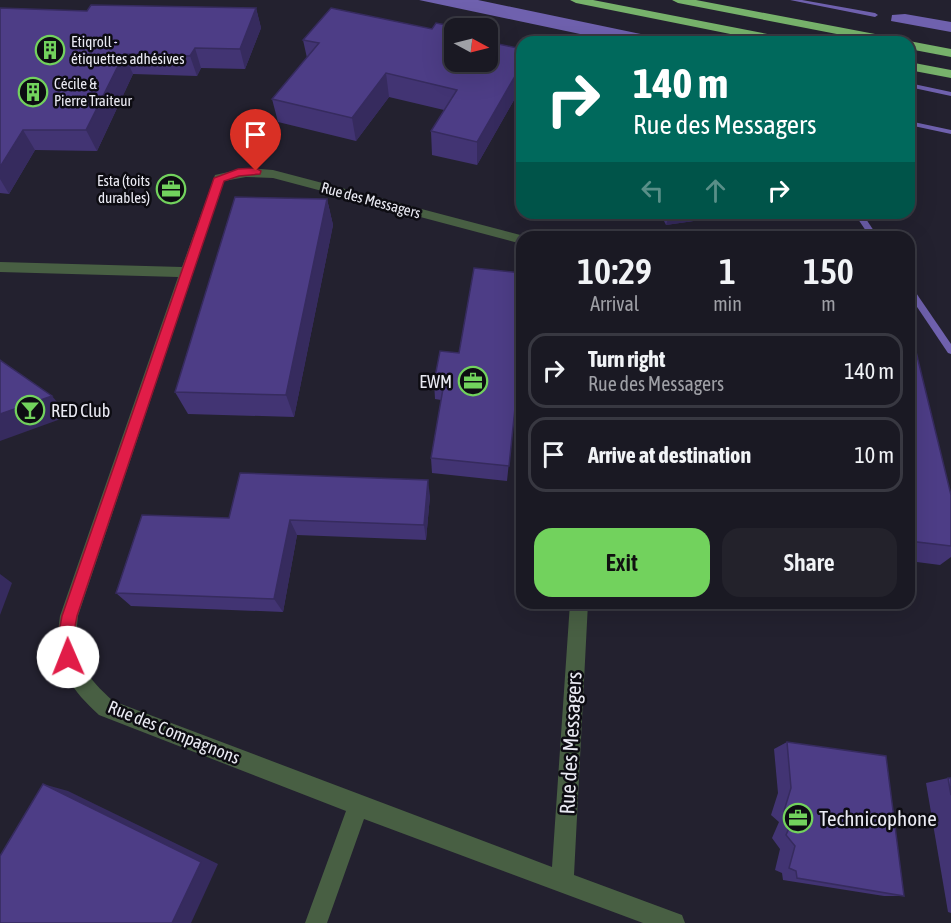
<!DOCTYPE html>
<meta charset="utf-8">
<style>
body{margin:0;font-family:"Asap Condensed",sans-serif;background:#23222b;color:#f1f3f6;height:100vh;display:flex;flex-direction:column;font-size:22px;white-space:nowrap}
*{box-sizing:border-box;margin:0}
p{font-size:20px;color:#9fa0a6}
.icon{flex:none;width:33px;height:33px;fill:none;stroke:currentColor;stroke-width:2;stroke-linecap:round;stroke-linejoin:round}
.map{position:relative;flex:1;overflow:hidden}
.panel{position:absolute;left:516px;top:231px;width:399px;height:378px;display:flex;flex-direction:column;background:#1a1923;border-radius:18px;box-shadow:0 6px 24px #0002,0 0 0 2px #383841}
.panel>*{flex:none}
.guide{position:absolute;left:516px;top:36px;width:399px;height:183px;border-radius:18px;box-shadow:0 6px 24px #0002,0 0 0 2px #383841;background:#00695c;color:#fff;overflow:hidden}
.needle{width:39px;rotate:97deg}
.fabs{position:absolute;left:444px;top:18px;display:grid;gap:12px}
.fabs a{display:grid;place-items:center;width:54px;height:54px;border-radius:12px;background:#1a1923;box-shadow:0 6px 24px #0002,0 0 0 2px #383841;font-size:30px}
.pin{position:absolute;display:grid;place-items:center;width:51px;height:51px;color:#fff;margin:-62px -26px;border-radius:50% 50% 50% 0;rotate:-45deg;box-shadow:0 0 6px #0007}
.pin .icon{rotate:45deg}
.me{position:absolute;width:66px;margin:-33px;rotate:359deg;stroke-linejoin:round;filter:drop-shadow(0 0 4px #0008)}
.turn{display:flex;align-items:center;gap:21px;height:126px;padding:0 18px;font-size:27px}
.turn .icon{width:78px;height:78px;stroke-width:2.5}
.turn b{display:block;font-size:42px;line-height:51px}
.lanes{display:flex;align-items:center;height:57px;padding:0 18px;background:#0003;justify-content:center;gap:30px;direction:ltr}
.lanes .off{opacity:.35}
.eta{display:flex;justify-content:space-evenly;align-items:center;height:102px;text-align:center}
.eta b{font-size:36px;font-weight:600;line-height:42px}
.cta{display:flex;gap:12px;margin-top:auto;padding:12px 18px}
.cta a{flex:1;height:69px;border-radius:18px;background:#72d25d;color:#111;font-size:24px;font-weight:600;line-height:69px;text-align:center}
.cta a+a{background:#23222b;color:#f1f3f6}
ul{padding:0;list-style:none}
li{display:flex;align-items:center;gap:18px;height:75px;margin:0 12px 9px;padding:0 6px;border:3px solid #383841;border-radius:18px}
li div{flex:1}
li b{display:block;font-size:22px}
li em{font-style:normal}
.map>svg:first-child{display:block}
</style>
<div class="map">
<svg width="951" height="923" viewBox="0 0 951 923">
<rect width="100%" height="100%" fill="#23212f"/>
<!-- water -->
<g fill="#6f61ae">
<path d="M419 0H478L679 42H618Z"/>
<path d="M905 14 951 22V32L891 21 892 15Z"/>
</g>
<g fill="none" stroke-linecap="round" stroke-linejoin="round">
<!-- stream -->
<g fill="#6f61ae" fill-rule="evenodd">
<path d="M790 0H802L875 13 878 15 875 17Z"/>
<path d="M909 83 951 92V96L909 87Z"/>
<path d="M909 121 951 130V134L909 125Z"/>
<path d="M854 213H862L878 237H870Z"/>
<path d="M909 286 912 287 951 344V354L948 353 909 295Z"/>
</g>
<!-- minor -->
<path fill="#485f43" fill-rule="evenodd" d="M246 168 273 170 528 237H522V244L273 178 246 177 224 181 78 616C73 658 82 673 113 701L552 867 570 603H588L574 875 682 915 685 923H643L364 819 327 923H305L346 811 99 715C66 685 53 661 60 616L178 277 0 272V262L182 267 215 175Z"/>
<!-- motorway -->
<g fill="#77b26b" fill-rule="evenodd">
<path d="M570 0H593L788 38 794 42H770L576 3Z"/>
<path d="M672 0H696L896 38 902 42H878L678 3Z"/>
<path d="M909 41 951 49V57L909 49V42H907Z"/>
<path d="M909 62 951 70V78L909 70Z"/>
</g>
</g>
<!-- wall -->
<g fill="#423473">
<path d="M0 8 87 11 256 8 261 28 245 69 201 68 197 76 133 74 97 151 35 150 9 194 0 193Z"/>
<path d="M432 29 494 35V43L522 49V86L477 165 432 155 431 131 444 110 389 97 356 141 278 122 272 99 307 58 303 40Z"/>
<path d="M327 199 333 225 294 417 188 414 175 392Z"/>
<path d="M660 213H736L735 215 666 225Z"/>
<path d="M522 273V395H516L507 481 432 473 431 458 441 400 435 399 434 382 459 353Z"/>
<path d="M909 323 951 495V557L940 565 909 561Z"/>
<path d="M430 496 426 540 297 535 283 612 131 606 116 593 229 518Z"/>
<path d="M787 742 904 896H884L783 880 782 873 775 870 780 849 772 838 779 822 771 815 778 793 774 749Z"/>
<path d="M948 778H951V913L948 912 926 783Z"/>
</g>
<!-- shaded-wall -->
<g fill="#362b5e">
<path d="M256 8 261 28 245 69 240 49Z"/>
<path d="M195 48 201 68 197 76 190 56Z"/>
<path d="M124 54 133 74 97 151 86 130Z"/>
<path d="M522 64V86L477 165V142Z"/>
<path d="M386 73 389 97 356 141 352 118Z"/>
<path d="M23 130 35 150 9 194 0 179V167Z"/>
<path d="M327 199 333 225 294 417 286 395Z"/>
<path d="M670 213H736L735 215 666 225Z"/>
<path d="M52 396 69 416 0 441V414Z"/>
<path d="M428 480 430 496 426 540 424 525Z"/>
<path d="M290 520 297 535 283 612 274 599Z"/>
<path d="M0 574 12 583 0 615Z"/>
<path d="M43 784 68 791 218 864 191 923H172Z"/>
</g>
<!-- building -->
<g fill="#4d3d86" stroke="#362b5e" stroke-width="1.5">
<path d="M91 5 256 8 240 49 195 48 190 56 124 54 86 130H23L0 167V8L87 11Z"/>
<path d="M331 8 432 29 436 23 462 28H454V62H488V34L494 35 489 42 522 49V64L477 142 431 131 457 90 386 73 352 118 272 99 319 43 303 40Z"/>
<path d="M235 197 327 199 286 395 175 392Z"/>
<path d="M474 268 522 273V379H518L509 466 431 458 444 383 434 382 440 351 459 353Z"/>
<path d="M909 323 951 495V546L909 541Z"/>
<path d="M0 360 52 396 0 414Z"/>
<path d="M240 473 428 480 424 525 290 520 274 599 116 593 142 515 229 518Z"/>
<path d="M787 742 886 756 904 896 797 878 796 871 789 868 795 846 786 835 793 819 784 811 791 788Z"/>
<path d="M948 778H951V795Z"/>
<path d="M43 784 201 862 172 923H0V856Z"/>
</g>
<!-- route -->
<path fill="#e11d48" stroke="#92132f" stroke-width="1.5" d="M256 168 261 171 260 174 239 176 224 181 77 616 73 637 76 657 74 663 68 665 62 663C56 647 59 632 62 616L214 178 238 169Z"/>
<!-- icons -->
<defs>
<g id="building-ring" transform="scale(1.5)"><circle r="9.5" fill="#0d0c12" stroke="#72d25d" stroke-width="1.5"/><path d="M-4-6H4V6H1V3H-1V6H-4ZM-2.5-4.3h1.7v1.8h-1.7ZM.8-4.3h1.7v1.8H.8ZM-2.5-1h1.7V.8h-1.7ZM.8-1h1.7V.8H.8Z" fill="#72d25d"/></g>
<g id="office-ring" transform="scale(1.5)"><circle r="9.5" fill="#0d0c12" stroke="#72d25d" stroke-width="1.5"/><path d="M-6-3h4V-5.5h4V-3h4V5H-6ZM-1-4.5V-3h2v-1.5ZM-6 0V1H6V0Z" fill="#72d25d"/></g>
<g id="bar-ring" transform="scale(1.5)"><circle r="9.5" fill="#0d0c12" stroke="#72d25d" stroke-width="1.5"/><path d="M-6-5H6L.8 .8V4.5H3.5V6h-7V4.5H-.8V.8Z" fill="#72d25d"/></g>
</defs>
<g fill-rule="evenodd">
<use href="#building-ring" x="50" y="50"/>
<use href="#building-ring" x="33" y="92"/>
<use href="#office-ring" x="171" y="189"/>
<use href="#office-ring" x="473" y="381"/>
<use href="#bar-ring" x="30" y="410"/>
<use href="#office-ring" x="798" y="818"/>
</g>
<g text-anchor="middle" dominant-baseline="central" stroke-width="5" stroke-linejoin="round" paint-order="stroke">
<!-- far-poi labels -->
<g font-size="15" fill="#eaeaf3" stroke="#0d0c12" text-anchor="start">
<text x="71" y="41">Etiqroll -<tspan x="71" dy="17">étiquettes adhésives</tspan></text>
<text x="54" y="83">Cécile &amp;<tspan x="54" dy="17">Pierre Traiteur</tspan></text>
<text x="150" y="180" text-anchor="end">Esta (toits<tspan x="150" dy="17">durables)</tspan></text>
</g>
<!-- far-street labels -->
<g font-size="15" fill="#eaeaf3" stroke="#0d0c12">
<text transform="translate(371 200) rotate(15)">Rue des Messagers</text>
</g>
<!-- poi labels -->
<g font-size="18" fill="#eaeaf3" stroke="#0d0c12" text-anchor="end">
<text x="452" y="381">EWM</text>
<text x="51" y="410" text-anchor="start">RED Club</text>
</g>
<!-- street labels -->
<g font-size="18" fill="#eaeaf3" stroke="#0d0c12">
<text transform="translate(174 732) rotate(22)">Rue des Compagnons</text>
</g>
<!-- near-street labels -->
<g font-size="21" fill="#eaeaf3" stroke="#0d0c12">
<text transform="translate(570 743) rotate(-87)">Rue des Messagers</text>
</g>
<!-- near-poi labels -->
<g font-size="21" fill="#eaeaf3" stroke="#0d0c12" text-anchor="start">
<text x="819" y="818">Technicophone</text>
</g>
</g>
</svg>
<div class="fabs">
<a><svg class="needle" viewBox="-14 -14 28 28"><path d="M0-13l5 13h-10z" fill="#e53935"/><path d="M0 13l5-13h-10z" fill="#9fa0a6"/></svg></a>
</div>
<div class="pin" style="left:256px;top:171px;background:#d93025"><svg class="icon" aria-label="arrive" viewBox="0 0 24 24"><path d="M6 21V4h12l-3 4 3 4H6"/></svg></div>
<svg class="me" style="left:68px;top:657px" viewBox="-20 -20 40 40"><circle r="19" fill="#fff"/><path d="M0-13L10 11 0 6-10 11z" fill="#e11d48"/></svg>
<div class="guide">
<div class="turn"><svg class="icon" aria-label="right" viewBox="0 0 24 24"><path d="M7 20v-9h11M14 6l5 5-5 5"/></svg><div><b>140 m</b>Rue des Messagers</div></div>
<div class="lanes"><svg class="icon off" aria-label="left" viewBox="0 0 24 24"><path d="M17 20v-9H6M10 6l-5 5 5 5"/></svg><svg class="icon off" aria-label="ahead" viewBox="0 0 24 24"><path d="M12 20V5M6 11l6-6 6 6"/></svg><svg class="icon" aria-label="right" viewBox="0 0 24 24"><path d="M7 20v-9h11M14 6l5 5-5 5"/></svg></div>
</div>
<section class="panel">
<div class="eta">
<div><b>10:29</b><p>Arrival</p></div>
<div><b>1</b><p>min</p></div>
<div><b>150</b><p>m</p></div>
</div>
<ul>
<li><svg class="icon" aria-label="right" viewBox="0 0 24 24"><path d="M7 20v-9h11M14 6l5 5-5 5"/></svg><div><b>Turn right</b><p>Rue des Messagers</p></div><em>140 m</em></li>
<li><svg class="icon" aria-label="arrive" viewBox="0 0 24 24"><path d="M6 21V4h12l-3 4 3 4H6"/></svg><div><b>Arrive at destination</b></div><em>10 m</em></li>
</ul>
<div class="cta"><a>Exit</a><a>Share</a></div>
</section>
</div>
